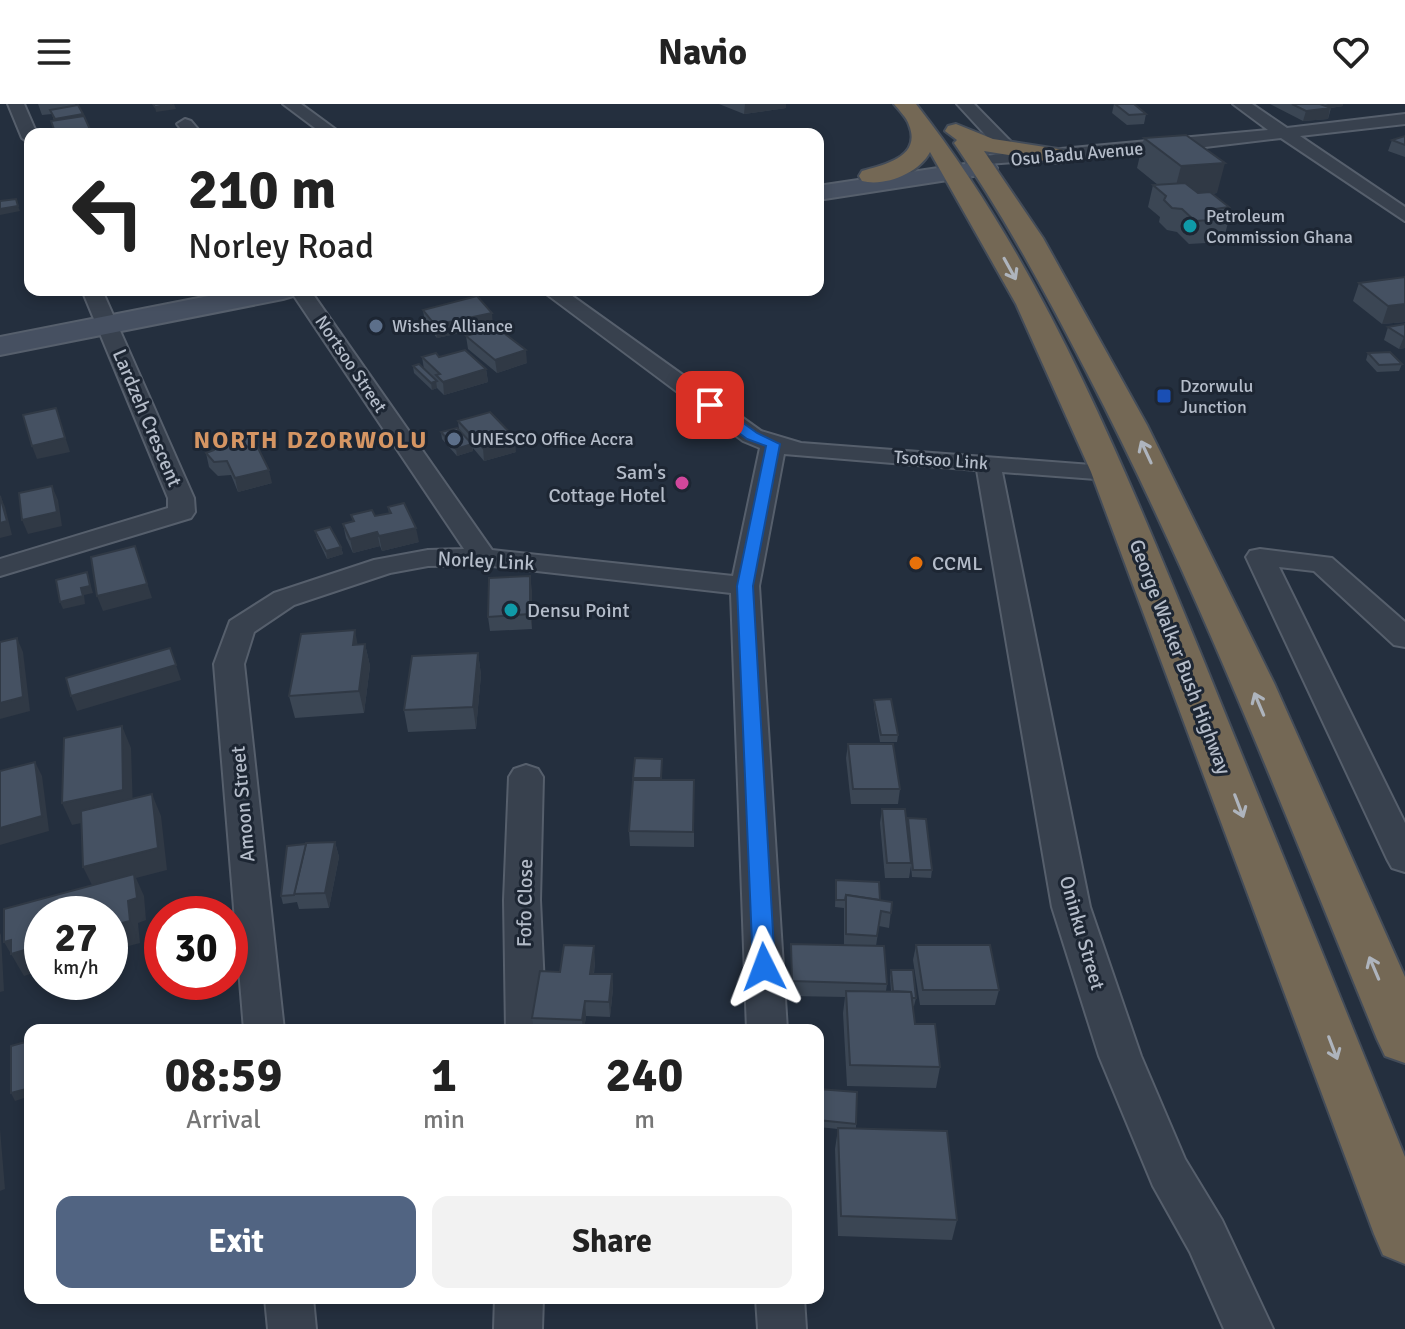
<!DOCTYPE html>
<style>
body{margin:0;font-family:Signika,sans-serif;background:#f2f2f2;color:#222;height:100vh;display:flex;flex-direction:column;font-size:30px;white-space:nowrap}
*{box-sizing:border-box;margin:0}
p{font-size:26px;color:#767676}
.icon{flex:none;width:44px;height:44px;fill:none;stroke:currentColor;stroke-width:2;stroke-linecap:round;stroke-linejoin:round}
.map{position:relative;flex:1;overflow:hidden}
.drawer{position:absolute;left:24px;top:920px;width:800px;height:280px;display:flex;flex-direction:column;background:#fff;border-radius:16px;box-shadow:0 4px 12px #0003}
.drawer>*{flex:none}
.banner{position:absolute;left:24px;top:24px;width:800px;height:168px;border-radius:16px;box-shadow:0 4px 12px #0003;background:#fff;color:#222;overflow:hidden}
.speed{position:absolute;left:24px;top:792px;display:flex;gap:16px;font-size:40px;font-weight:700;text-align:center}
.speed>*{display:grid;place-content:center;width:104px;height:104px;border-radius:50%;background:#fff;box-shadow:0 4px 12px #0003;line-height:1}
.speed small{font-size:20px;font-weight:400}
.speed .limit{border:12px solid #d22;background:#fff;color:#111}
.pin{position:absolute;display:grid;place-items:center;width:68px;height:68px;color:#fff;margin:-34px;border-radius:16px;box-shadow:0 4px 12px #0006}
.me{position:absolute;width:88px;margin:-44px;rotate:357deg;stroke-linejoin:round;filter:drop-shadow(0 0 6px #0008)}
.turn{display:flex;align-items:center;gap:28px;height:168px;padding:0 32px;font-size:36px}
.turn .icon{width:104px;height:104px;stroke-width:2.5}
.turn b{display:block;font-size:56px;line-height:68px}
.eta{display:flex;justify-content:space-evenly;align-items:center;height:136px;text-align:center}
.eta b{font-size:48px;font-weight:800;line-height:56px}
.cta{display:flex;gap:16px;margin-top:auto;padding:16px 32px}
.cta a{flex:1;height:92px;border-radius:16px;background:#516482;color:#fff;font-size:32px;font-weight:800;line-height:92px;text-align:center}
.cta a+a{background:#f2f2f2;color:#222}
header{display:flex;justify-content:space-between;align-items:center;height:104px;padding:0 32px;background:#fff;font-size:36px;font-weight:800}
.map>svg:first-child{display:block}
</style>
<header><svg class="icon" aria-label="menu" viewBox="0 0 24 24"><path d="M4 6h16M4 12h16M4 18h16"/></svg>Navio<svg class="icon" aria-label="heart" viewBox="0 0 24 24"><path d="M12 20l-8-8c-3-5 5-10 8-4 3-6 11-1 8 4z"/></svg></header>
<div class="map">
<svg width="1405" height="1225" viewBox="0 0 1405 1225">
<rect width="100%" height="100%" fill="#242f3e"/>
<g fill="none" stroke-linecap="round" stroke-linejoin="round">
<!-- street casing -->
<g stroke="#565f6c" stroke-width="4">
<g id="street">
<path d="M8 0H24L37 30H30V39L22 34Z"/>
<path d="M283 0H301L342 30H323Z"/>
<path d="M957 0H974L1016 43 1017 49 1268 26 1233 0H1252L1287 24 1405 10V20L1300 32 1405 103V117L1281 34 1180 46 974 61 971 57 974 53 1003 50Z"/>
<path d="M185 15 191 17 202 30H185L177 20Z"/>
<path d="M82 186H102L194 394 195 408 191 414 0 472V455L168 404V394Z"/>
<path d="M290 186H310L492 446 733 472 760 344 743 337 541 186H564L761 327 801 339 1118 363 1122 368 1118 373 1109 376 1002 368 1090 803 1141 952 1185 1055 1222 1116 1273 1225H1224L1190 1148 1153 1082 1099 952 1052 803 977 366 784 350 759 482 787 926H747L731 489 483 461 428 462 390 469 294 501 254 528 244 560 284 926H244L214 560 230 517 274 489 374 456 428 446 464 445Z"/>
<path d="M1260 445 1332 454 1405 518V543L1394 541 1314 467 1279 463 1405 719V768L1392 764 1387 755 1246 453 1250 447Z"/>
<path d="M526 661 538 665 543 673 540 796 546 926H506L504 796 509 673 514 665Z"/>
<path d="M265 1194H313L316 1225H268Z"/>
<path d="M495 1194H543L542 1225H494Z"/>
<path d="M756 1194H804L806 1225H758Z"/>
</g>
</g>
<!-- secondary casing -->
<g stroke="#565f6c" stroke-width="4">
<g id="secondary">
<path d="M985 57 993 59 997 64 993 69 818 96V82Z"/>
<path d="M239 186H297L293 192 283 195 0 251V233Z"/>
</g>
</g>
<!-- highway casing -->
<g stroke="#434c59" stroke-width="4">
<g id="highway">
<path d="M894 0H916C1045 164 1124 363 1203 555 1270 721 1338 887 1405 1053V1160L1383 1151 1374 1130 1091 368 1016 200 930 48C919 69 885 83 862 77L859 72 862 67C884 61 922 53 909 21 907 14 899 6 894 0Z"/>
<path d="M956 20 993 35 1058 45 1066 47 1070 52 1066 57 1058 59 984 47 1043 134 1147 321 1275 581 1405 873V959L1385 952 1377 935C1285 711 1199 485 1087 269 1046 190 1005 113 954 39L957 36 945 27 948 22Z"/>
</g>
</g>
<!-- street -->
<use href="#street" fill="#38414e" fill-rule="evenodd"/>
<!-- secondary -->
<use href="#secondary" fill="#465061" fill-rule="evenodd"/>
<!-- highway -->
<use href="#highway" fill="#746855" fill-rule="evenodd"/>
</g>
<!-- wall -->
<g fill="#3b4654">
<path d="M38 0H75L83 10 92 30 55 28 54 17 52 10 42 11Z"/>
<path d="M719 0H786V4L744 10Z"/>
<path d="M1114 0H1134L1146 10 1144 20 1127 21 1112 9Z"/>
<path d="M1270 0H1343V2L1331 4 1328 15 1303 17Z"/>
<path d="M1405 32V53L1388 47 1392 36Z"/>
<path d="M1144 34 1217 89 1212 90 1229 103 1226 113 1229 115 1223 138 1189 140 1177 128 1167 126 1159 118 1160 113 1148 103 1153 81H1158L1137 64Z"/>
<path d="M1405 173V218L1382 220 1353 197 1359 179Z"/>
<path d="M423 206 493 222 437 234 425 219Z"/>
<path d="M1405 220V244L1399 245 1384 236 1388 223Z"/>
<path d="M466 232 527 259 497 269 468 245Z"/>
<path d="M1368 249 1402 260 1399 267 1377 268 1366 256Z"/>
<path d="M422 253H439L486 265 488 278 444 291 437 284 432 286 414 269 413 262 424 265Z"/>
<path d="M458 317 516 348 484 357 473 344V347L457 352 442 335 441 328 459 326Z"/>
<path d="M214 346 272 379 238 388 231 371 218 372 209 363 206 349Z"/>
<path d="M388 403 419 438 382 447 380 442 353 449 346 434 343 420 353 417 351 411 375 412 389 409Z"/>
<path d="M315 427 341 443 343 450 327 455 317 434Z"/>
<path d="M532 486V525L490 527 488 513Z"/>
<path d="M365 540 370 562 364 609 295 614 289 592 358 541Z"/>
<path d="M478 549 481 571 476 625 408 628 404 606Z"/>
<path d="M874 596 898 631 897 638H880L874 603Z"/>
<path d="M848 640 900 685 898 700H851L846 654Z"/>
<path d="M635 654 662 655V676H694V743L630 742 629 727Z"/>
<path d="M882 705 907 721 908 714 932 766 931 774 912 773 911 762 909 774H885L880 719Z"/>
<path d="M335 738 339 753 329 804 299 805 297 798 283 800 281 792Z"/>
<path d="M836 776 880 796 892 798 889 824 879 822 876 842 887 880 886 887H891L890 873 891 866 916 894 914 902H913L915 920 940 963 936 984 847 982 843 909 845 893 791 892V840L844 841V804L835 803Z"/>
<path d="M916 841 999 886 995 901H920L913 856Z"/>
<path d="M595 857 594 870H612L613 885 610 913 586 912 584 926H534L532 914 560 868Z"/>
<path d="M818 985 856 1020V1025L957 1116 952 1136 838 1132 835 1045 838 1025 818 1023Z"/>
</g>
<!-- shaded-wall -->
<g fill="#303945">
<path d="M174 0 176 5 156 8 155 3Z"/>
<path d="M745 0H786V4L744 10Z"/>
<path d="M1328 0H1343V2L1330 4 1328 15 1303 17 1306 7 1324 5 1325 1Z"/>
<path d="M83 10 86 20 58 25 55 15Z"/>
<path d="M1225 59 1217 89 1173 93 1181 62Z"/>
<path d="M18 102 20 107 0 111V105Z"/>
<path d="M1405 200V218L1382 220 1388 202Z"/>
<path d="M492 209 493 222 437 234 435 221Z"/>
<path d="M1405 232V244L1399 245 1404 233Z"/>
<path d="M526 246 527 259 497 269 495 256Z"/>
<path d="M486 265 488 278 444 291 443 278Z"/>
<path d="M436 277 437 284 432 286 431 279Z"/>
<path d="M56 304 70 348 37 355 32 342Z"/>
<path d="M515 334 516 348 484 357 483 344Z"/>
<path d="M472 340 473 347 457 352 456 345Z"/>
<path d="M269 366 272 379 238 388 235 374Z"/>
<path d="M52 382 58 396 62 422 28 430 22 416Z"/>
<path d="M0 391 5 403 12 431 0 434Z"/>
<path d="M416 424 419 438 382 447 379 432Z"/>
<path d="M377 428 380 442 353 449 350 435Z"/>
<path d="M135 442 152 494 103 507 97 492Z"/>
<path d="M341 443 343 450 327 455 326 447Z"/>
<path d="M87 468 93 489 84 491 85 500 63 505 60 498 81 484Z"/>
<path d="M530 472 532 486V525L530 510Z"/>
<path d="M355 526 359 548 353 541Z"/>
<path d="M17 534 23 548 30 607 0 615V599Z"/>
<path d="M365 540 370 562 364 609 359 587Z"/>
<path d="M478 549 481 571 476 625 473 603Z"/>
<path d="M176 561 181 576 77 607 71 592Z"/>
<path d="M122 622 131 644 133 708 72 721 62 699Z"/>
<path d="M35 658 42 672 49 727 0 741V724Z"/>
<path d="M152 690 161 712 167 766 136 774 144 792 146 816 138 819 140 839 110 847V822L128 797 94 785 83 763Z"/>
<path d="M335 738 339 753 329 804 325 789Z"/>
<path d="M0 829 1 831 4 887 0 888Z"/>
<path d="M11 836 42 841V866L24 872 4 838Z"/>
<path d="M594 842 595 857 592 884 590 870Z"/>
<path d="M612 870 613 885 610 913 609 898Z"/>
<path d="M585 897 586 912 584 926H583L582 916Z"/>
<path d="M30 984V992L15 997 11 989Z"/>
<path d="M0 1025 5 1085 0 1087Z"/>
</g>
<!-- building -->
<g fill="#455162" stroke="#303945" stroke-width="2">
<path d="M153 0H172L155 3Z"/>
<path d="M1115 0H1134L1146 10 1129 11Z"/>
<path d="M1292 0H1320L1331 4 1306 7Z"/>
<path d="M78 1 83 10 55 15 50 6Z"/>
<path d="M84 12 92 30H45L55 28 51 17Z"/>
<path d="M144 27 146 30H127Z"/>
<path d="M1186 31 1225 59 1181 62 1144 34Z"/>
<path d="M1405 32V41L1392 36Z"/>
<path d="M1185 79 1198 89 1210 88 1229 103 1216 105 1229 115 1195 117 1182 105 1172 104 1164 96 1166 92 1153 81Z"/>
<path d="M16 95 18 102 0 105V97Z"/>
<path d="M1405 173V200L1388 202 1359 179Z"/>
<path d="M477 192 492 209 435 221 423 206Z"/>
<path d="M1405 220V232L1404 233 1388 223Z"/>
<path d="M496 223 526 246 495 256 466 232Z"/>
<path d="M465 246 486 265 443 278 436 271 440 270 422 253 436 249 439 253Z"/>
<path d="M1390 248 1402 260 1379 261 1368 249Z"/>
<path d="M419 260 437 277 431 279 413 262Z"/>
<path d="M56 304 65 334 32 342 23 311Z"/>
<path d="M490 308 515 334 483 344 458 317Z"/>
<path d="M457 324 472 340 456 345 441 328Z"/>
<path d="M252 332 269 366 235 374 227 357 214 358 206 349 214 346 217 340Z"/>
<path d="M52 382 57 408 22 416 19 389Z"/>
<path d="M0 392 7 417 0 419Z"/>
<path d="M404 399 416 424 379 432 377 428 350 435 343 420 354 417 351 411 372 406 375 412 391 409 388 403Z"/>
<path d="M330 423 341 443 326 447 315 427Z"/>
<path d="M135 442 147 480 97 492 91 453Z"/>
<path d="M87 468 90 482 81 484 83 492 60 498 56 476Z"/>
<path d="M530 472V510L488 513 489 474Z"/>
<path d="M355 526 353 541 365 540 359 587 289 592 301 530Z"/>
<path d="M17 534 23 593 0 599V538Z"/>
<path d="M170 544 176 561 71 592 66 574Z"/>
<path d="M478 549 473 603 404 606 412 552Z"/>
<path d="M891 595 898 631H881L874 596Z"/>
<path d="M122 622 123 686 62 699 64 634Z"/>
<path d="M848 640H893L900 685H853Z"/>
<path d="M635 654 662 655 661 674H633Z"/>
<path d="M35 658 42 712 0 724V667Z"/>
<path d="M633 676H694L693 728 629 727Z"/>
<path d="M152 690 158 744 83 763 81 707Z"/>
<path d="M882 705H905L911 759H887Z"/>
<path d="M908 714 926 715 932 766H913Z"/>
<path d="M335 738 325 789 294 790 306 739Z"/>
<path d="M306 740 294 791 281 792 287 742Z"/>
<path d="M134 770 137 794 128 797 130 817 110 822V810H42V841L11 850V836L4 838V805Z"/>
<path d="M836 776 879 778 880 796 846 791 845 796H836Z"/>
<path d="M846 791 892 798 891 809 881 807 877 832 846 830Z"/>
<path d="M791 840 884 842 887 880 792 877Z"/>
<path d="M564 841 594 842 590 870H612L609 898 585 897 582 916 532 914 540 867 560 868Z"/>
<path d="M916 841H990L999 886H923Z"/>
<path d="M891 866H913L916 894H912L911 888 893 887Z"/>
<path d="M846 887 911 888 915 920H935L940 963 850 961Z"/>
<path d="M29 937 30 984 11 989V942Z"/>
<path d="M818 985 857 988 856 1020 818 1016Z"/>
<path d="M838 1024 947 1027 957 1116 841 1112Z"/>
</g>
<!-- one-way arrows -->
<defs><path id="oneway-shaft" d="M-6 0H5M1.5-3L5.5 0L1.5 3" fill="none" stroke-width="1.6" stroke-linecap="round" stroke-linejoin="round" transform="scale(2)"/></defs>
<g stroke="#aeb4bd">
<use href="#oneway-shaft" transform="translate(1010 165) rotate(61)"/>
<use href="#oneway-shaft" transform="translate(1146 348) rotate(-115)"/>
<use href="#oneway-shaft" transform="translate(1259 600) rotate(-113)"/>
<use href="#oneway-shaft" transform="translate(1239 702) rotate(69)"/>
<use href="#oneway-shaft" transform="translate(1374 864) rotate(-113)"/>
<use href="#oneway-shaft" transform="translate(1333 944) rotate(69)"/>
</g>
<!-- route -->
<path fill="#1a73e8" stroke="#114b97" stroke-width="2" d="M705 298H714L757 329 780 340 753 482 775 863 772 869 764 871 756 869 753 863 737 482 766 342 747 335 705 304Z"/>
<!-- markers -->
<g fill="#0f9aa8" stroke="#1d2633" stroke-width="3">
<circle cx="1190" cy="122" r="8"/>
<circle cx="511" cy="506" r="8"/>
</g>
<g fill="#5c6f8a" stroke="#1d2633" stroke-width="3">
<circle cx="376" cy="222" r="8"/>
<circle cx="454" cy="335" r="8"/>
</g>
<rect fill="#1a4fb4" stroke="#1d2633" stroke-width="3" x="1156" y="284" width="16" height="16" rx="4"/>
<circle fill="#d1479c" stroke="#1d2633" stroke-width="3" cx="682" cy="379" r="8"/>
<circle fill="#e8710a" stroke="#1d2633" stroke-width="3" cx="916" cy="459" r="8"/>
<g text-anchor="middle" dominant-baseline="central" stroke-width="6" stroke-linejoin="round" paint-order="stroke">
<!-- far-street labels -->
<g font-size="18" fill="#b4bcc9" stroke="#1d2633">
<text transform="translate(1077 50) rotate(-5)">Osu Badu Avenue</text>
<text transform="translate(351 260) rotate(56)">Nortsoo Street</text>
<text transform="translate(941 356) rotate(4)">Tsotsoo Link</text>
</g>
<!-- far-poi labels -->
<g font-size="18" fill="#b4bcc9" stroke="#1d2633" text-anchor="start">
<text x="1206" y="112">Petroleum<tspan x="1206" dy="21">Commission Ghana</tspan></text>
<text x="392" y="222">Wishes Alliance</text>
<text x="1180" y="282">Dzorwulu<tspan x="1180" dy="21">Junction</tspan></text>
<text x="470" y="335">UNESCO Office Accra</text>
</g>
<!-- street labels -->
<g font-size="20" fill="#b4bcc9" stroke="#1d2633">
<text transform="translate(147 314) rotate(67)">Lardzeh Crescent</text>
<text transform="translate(486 457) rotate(3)">Norley Link</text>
<text transform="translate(1180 553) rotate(69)">George Walker Bush Highway</text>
<text transform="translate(243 700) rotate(-95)">Amoon Street</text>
<text transform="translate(525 799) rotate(-89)">Fofo Close</text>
<text transform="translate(1082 829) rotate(74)">Oninku Street</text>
</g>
<!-- poi labels -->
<g font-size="20" fill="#b4bcc9" stroke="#1d2633" text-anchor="start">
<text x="666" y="368" text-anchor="end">Sam's<tspan x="666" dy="23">Cottage Hotel</tspan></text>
<text x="932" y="459">CCML</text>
<text x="527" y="506">Densu Point</text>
</g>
<!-- far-district labels -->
<g font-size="24" font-weight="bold" letter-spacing="2" fill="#d59563" stroke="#1d2633">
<text x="311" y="336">NORTH DZORWOLU</text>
</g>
</g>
</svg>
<div class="speed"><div>27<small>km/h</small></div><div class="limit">30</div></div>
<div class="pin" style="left:710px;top:301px;background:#d93025"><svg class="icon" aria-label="arrive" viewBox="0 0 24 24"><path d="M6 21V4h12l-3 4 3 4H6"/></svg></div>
<svg class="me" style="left:764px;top:863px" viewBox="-20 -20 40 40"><path d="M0-17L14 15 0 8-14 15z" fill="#1a73e8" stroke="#fff" stroke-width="4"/></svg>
<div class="banner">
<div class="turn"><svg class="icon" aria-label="left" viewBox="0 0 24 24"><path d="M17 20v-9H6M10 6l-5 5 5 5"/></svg><div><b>210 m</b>Norley Road</div></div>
</div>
<section class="drawer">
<div class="eta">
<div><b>08:59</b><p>Arrival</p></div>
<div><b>1</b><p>min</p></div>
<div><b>240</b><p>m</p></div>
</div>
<div class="cta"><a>Exit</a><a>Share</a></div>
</section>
</div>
